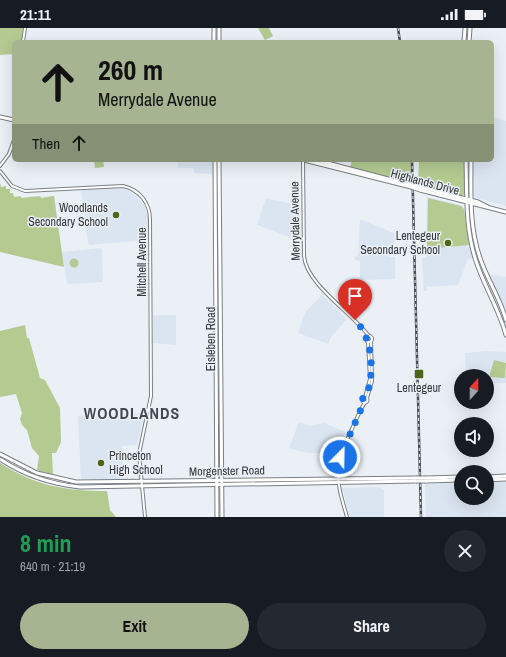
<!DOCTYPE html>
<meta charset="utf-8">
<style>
body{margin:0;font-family:"Archivo Narrow",sans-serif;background:#242831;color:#f1f3f6;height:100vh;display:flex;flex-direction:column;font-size:15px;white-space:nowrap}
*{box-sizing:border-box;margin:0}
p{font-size:13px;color:#9ea1a6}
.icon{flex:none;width:22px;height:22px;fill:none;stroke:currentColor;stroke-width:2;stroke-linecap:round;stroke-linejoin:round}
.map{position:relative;height:489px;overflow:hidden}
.panel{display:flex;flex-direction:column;background:#171b24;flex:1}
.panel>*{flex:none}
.guide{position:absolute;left:12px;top:12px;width:482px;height:122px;border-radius:6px;box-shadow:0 4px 16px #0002;background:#a7b491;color:#111;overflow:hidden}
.needle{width:26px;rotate:21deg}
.controls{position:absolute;left:454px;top:341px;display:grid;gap:8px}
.controls a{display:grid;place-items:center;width:40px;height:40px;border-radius:50%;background:#171b24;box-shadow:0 4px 16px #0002;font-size:20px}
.pin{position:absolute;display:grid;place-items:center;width:34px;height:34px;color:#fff;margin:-41px -17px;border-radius:50% 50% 50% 0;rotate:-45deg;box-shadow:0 0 4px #0007}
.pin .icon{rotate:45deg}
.me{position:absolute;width:44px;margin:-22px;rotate:23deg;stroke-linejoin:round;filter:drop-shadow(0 0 3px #0008)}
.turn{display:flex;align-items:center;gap:14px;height:84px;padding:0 20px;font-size:18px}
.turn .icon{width:52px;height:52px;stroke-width:2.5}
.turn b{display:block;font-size:28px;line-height:34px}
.then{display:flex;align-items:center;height:38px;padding:0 20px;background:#0003;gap:8px;font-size:15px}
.round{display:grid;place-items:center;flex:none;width:42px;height:42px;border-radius:21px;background:#242831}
.head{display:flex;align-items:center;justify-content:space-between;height:68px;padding:0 20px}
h1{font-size:24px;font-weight:700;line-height:30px;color:#1e9e55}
.cta{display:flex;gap:8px;margin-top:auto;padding:8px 20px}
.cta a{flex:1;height:46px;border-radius:24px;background:#a7b491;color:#111;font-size:16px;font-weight:700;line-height:46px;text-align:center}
.cta a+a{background:#242831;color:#f1f3f6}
.status{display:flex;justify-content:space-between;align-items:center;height:28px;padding:0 20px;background:#171b24;direction:ltr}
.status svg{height:11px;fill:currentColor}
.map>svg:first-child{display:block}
</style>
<div class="status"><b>21:11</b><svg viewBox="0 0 49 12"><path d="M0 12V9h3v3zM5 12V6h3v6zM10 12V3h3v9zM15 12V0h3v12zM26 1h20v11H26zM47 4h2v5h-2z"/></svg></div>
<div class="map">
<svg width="506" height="489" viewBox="0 0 506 489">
<rect width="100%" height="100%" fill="#eaf0f6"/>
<!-- built -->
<g fill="#dbe5f1">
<path d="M492 88 506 93V178L476 170 474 168 473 132H492Z"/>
<path d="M178 132H213V146L194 145V140H178Z"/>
<path d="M117 159 134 165 144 176 148 189 149 210 147 212 90 217 88 215 81 163V162Z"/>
<path d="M427 169 461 177 464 180 467 208 473 230 468 231 458 257 426 259 427 263H424L422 230 426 229Z"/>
<path d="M266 170 300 178 299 210H291L257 197Z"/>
<path d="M360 191 396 206 389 229H395V251L360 252V233L355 232V229L358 228Z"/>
<path d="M100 220 102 221 103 254 67 256 62 224Z"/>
<path d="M488 246 506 249V280H504Z"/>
<path d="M322 267 347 291 331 309 328 316 298 305 306 283Z"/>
<path d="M153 287H176V317L153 315Z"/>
<path d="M486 323 506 324V355H487V348H466L465 325Z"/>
<path d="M141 385 144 387 137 417 122 418 124 452H81L78 388Z"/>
<path d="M299 394 310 398 324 395 346 404 335 427 302 424 289 420Z"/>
<path d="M506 454V489H426L425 456 461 455V470H487V455Z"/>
<path d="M380 459 384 462V489H350L342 460Z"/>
</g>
<!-- green -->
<g fill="#b4ca91">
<path d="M0 0H23L22 14H14V26L0 27Z"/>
<path d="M258 0H269L273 8 265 12Z"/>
<path d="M94 132H103L104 139 95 140Z"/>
<path d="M352 132H411L413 156 350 139Z"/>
<path d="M419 132H464V166L462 168 418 157Z"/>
<path d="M0 153 1 159 6 158V161H10V165H13L14 169 21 168V170L40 168 41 170 54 168 64 239 0 224Z"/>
<path d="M428 170 461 178 464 181 469 217 427 221Z"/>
<circle cx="74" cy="235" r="4.5"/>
<path d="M25 297 27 310H29L40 350 45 352 60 380 61 414 56 425H52L53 447 37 442 39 428 32 420 27 402 22 397 20 391 22 385 16 366 0 369V303Z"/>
<path d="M494 332 506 335 505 350 489 349Z"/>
<path d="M0 435C35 458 67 463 107 463L110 482 116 489H0Z"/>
</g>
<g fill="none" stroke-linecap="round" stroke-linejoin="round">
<!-- minor casing -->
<g stroke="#7a7f84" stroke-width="4">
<g id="minor">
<path d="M23 14 25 0"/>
<path d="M303 132 304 228C306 256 352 285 369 308"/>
<path d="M0 138 9 126 14 112"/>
<path d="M0 143 12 158 25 163 123 158C140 162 150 175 150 192L151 368 139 426 145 489"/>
<circle cx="369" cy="311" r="3"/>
<path d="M365 369 370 351 368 314"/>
<circle cx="365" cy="372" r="2.5"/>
<path d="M367 370 372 353 371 313"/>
<path d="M347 489C336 451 333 442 350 405 355 395 359 384 365 374"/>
</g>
</g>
<!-- major casing -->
<g stroke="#7a7f84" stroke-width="5">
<g id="major">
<path d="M214 0V14"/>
<path d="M219 0V14"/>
<path d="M464 14 465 0"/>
<path d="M469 14 470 0"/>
<path d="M0 89 14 92"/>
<path d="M215 132 217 489"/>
<path d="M219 132 222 489"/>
<path d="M304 132 411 159"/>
<path d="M316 132 411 157"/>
<path d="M466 132C467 166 465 200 476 233 484 258 499 281 506 307"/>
<path d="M471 132C471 165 469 198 480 230 487 251 500 270 506 292"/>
<path d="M420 159 478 174 488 179"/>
<path d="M420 162 506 184"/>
<path d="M0 426 37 445 76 454 416 450"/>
<path d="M0 431C24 447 51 456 80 459L416 453"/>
<path d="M487 449 506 448"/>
<path d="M426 450 461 449"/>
<path d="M487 452 506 451"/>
<path d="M426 453 461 452"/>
</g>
</g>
<!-- minor -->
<use href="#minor" stroke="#fff" stroke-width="2"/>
<!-- major -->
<use href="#major" stroke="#fff" stroke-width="3"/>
<!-- rail casing -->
<g stroke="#4b4d50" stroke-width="2.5">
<g id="rail">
<path d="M398 0 400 14"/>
<path d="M412 132 421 489"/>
</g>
</g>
<!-- rail -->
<use href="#rail" stroke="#eaf0f6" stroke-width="1" stroke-dasharray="3" stroke-linecap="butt"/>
<!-- major-bridge casing -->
<g stroke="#7a7f84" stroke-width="5" stroke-linecap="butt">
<g id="major-bridge">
<path d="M411 157 420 159"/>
<path d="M411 159 420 162"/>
<path d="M416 450H426"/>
<path d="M416 453H426"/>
</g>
</g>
<!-- major-bridge -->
<use href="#major-bridge" stroke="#fff" stroke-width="3"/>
</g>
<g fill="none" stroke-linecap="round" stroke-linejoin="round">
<!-- route -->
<path stroke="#1a73e8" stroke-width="7" stroke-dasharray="0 12.6" d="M340 429 362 379C363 377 362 372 363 370 365 367 368 364 369 359 374 337 371 308 355 292"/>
</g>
<!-- markers -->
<g fill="#4d6616" stroke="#eaf0f6" stroke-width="1.5">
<circle cx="116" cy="187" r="4"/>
<circle cx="448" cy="215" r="4"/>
<rect x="414" y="341" width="10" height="10" rx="2"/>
<circle cx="101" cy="435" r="4"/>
</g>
<g text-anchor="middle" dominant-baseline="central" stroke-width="3" stroke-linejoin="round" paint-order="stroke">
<!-- street labels -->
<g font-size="12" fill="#353739" stroke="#eaf0f6">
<text transform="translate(425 154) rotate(15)">Highlands Drive</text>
<text transform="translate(295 193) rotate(-91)">Merrydale Avenue</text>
<text transform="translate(142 234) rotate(-90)">Mitchell Avenue</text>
<text transform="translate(211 311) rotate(-90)">Eisleben Road</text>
<text transform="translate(227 443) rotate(-1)">Morgenster Road</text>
</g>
<!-- poi labels -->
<g font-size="12" fill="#353739" stroke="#eaf0f6" text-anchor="end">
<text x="108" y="180">Woodlands<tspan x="108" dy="14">Secondary School</tspan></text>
<text x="440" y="208">Lentegeur<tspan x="440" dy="14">Secondary School</tspan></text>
<text x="419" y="360" text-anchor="middle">Lentegeur</text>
<text x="109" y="428" text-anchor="start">Princeton<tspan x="109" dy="14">High School</tspan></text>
</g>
<!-- district labels -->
<g font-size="16" font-weight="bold" letter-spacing="1" fill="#45494e" stroke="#eaf0f6">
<text x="132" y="385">WOODLANDS</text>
</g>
</g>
</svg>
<div class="controls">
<a><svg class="needle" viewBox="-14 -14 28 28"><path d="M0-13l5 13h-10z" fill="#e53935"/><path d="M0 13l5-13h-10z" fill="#9ea1a6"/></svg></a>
<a><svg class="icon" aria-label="sound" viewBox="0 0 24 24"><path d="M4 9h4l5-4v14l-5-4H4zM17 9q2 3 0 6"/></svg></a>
<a><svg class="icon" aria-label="search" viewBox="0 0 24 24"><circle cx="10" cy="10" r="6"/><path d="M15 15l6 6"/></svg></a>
</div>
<div class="pin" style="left:355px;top:292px;background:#d93025"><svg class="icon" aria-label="arrive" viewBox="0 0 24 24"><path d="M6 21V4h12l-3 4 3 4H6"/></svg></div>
<svg class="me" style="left:340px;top:429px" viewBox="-20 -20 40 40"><circle r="17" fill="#1a73e8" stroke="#fff" stroke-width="3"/><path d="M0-11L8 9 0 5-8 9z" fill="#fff"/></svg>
<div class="guide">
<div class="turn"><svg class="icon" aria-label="ahead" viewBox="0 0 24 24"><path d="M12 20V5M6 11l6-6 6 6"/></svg><div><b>260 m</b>Merrydale Avenue</div></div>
<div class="then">Then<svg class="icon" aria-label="ahead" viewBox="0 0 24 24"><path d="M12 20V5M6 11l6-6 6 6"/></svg></div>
</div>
</div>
<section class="panel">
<div class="head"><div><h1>8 min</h1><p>640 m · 21:19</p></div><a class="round"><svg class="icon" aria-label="close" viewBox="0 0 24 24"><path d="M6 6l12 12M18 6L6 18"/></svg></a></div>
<div class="cta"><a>Exit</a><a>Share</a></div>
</section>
